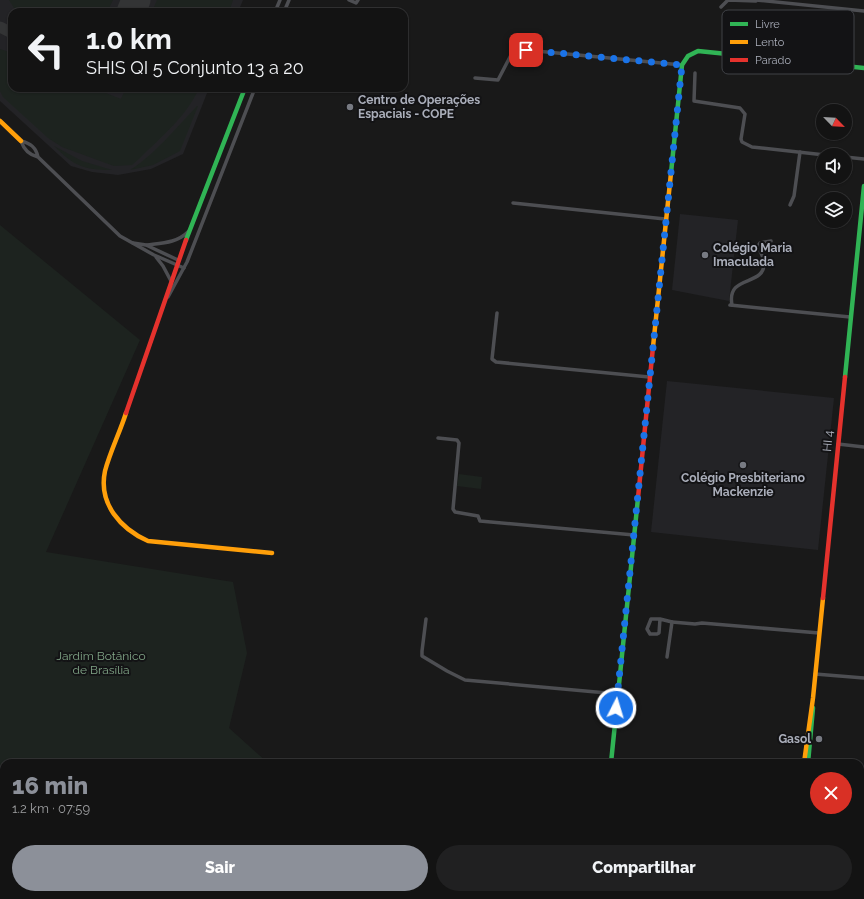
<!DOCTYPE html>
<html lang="pt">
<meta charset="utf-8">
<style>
body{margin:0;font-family:Raleway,sans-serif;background:#202021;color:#f1f3f6;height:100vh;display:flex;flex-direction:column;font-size:15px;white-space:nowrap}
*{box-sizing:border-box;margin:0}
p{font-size:13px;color:#9d9ea0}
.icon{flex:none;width:22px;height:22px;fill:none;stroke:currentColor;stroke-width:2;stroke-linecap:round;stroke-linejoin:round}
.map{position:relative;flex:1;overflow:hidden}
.panel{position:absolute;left:0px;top:759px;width:864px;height:140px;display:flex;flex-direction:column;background:#131313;border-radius:12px 12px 0 0;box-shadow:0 1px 3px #0004,0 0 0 1px #323233}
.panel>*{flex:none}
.hud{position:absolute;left:8px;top:8px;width:400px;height:84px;border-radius:12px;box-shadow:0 1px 3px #0004,0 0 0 1px #323233;background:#131313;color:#f1f3f6;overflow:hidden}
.needle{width:26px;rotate:115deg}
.tools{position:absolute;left:816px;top:104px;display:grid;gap:8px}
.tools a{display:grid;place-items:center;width:36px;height:36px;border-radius:50%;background:#131313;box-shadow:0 1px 3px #0004,0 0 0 1px #323233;font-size:20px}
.pin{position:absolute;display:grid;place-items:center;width:34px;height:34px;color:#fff;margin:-17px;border-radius:8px;box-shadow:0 2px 6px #0006}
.me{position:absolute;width:44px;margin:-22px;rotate:5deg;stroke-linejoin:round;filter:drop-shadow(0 0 3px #0008)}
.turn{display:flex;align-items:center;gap:14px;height:84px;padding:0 12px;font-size:18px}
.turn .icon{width:52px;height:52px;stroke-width:2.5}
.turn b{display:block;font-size:28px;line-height:34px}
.round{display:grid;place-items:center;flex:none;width:42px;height:42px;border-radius:21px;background:#202021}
.head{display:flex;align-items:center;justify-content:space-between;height:68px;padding:0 12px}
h1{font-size:24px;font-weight:800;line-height:30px;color:#8c9099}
.primary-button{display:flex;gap:8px;margin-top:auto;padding:8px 12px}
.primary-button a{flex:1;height:46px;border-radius:24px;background:#8c9099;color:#fff;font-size:16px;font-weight:800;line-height:46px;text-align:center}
.primary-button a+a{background:#202021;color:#f1f3f6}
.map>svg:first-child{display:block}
</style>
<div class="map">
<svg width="864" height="899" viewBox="0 0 864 899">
<rect width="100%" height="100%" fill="#191919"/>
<!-- built -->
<g fill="#232326">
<path d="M0 0H243L238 12H12V88H209L183 154 151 169 118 175 92 172 71 166 0 101Z"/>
<path d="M680 214 738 220 729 301 672 290Z"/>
<path d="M667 381 834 398 818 550 651 532Z"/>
</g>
<!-- green -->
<g fill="#1d231f">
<path d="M9 0H113L107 12H25L14 8Z"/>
<path d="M157 0H233L229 12H152Z"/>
<path d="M0 49 12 53V88H93L121 99 126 88H199C187 116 161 137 140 158L132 165 114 166 62 147 48 138 3 97 0 91Z"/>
<path d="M197 106H198L180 151 153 165 130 170C151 158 179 125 197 106Z"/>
<path d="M54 146 82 161 112 170C84 170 74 166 54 146Z"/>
<path d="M0 225 140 340 46 552 233 582 247 653 229 728 268 763H4V895H287L279 899H0Z"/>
<path d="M459 474 482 477 481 489 457 486Z"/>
</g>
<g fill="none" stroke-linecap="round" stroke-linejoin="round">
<!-- taxiway -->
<path stroke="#333435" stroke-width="11" d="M0 27 12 33"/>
<!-- runway -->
<path stroke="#333435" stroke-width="29" d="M131 12 136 0"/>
<!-- street -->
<g stroke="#4d4e52" stroke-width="3.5">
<path d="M349 0 356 3 358 0"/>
<path d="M756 0 864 11"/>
<path d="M721 7 728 0 756 1"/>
<path d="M275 12 280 0"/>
<path d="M284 12 289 0"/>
<path d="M695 73 694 101 740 108 745 114 741 139 742 142 752 147 825 155"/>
<path d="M475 78 498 80 511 55 526 50 682 65"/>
<path d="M38 157C36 147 30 143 21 141 24 150 29 155 38 157L120 236 154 255 184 268"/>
<path d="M845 157 864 159"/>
<path d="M513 203 665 219"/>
<path d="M790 205 794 196 800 152"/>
<path d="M133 243 146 245 178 260"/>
<path d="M147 245C163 243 177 243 189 231"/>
<path d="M156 257 163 266 171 281"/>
<path d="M168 297 187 262 255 88"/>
<path d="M730 305 850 317"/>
<path d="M732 305C726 274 765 287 764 263 764 257 760 252 758 246L760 243 771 241"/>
<path d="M497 313 492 359 496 362 649 377"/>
<path d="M438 438 457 440 459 443 453 509 455 512 478 516 480 521 634 535"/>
<path d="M838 444 864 447"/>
<path d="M426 619 422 651V656L447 671 465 680 618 694"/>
<path d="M660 619H651L647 629 650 634H657L659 633 660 619 672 622 667 657"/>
<path d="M672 622 695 624 702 623 819 633"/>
<path d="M815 674 864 678"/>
<path d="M393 899H406"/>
<path d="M843 899V895"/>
</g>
<!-- fast -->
<g stroke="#30b455" stroke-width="4.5">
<path d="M671 173 682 65 688 56 698 51 864 68"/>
<path d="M186 240 245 88"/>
<path d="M845 377 864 186"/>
<path d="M611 763 638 498"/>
<path d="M808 763 813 708"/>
</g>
<!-- slow -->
<g stroke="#ff9f0a" stroke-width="4.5">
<path d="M0 121 21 141"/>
<path d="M653 347 671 173"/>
<path d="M126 413C120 432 110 452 105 471 98 504 121 529 148 541L272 553"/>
<path d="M804 763 813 698 823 598"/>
</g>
<!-- jam -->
<g stroke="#e5322d" stroke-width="4.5">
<path d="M126 413 186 240"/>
<path d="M638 498 653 347"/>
<path d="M823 598 845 377"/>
<path d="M598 895V899"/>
<path d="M793 895V899"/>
</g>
</g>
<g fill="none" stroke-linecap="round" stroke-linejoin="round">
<!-- route -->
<path stroke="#1a73e8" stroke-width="7" stroke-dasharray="0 12.6" d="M526 50 682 65 616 708"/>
</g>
<!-- markers -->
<g fill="#777a82" stroke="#131315" stroke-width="1.5">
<circle cx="350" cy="107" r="4"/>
<circle cx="705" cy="255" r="4"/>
<circle cx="743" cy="465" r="4"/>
<circle cx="819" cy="739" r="4"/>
</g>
<g text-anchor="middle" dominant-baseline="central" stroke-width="4" stroke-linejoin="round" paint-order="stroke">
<!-- poi labels -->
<g font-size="12" font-weight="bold" fill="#aaaeba" stroke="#131315" text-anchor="start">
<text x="358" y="100">Centro de Operações<tspan x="358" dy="14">Espaciais - COPE</tspan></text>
<text x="713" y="248">Colégio Maria<tspan x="713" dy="14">Imaculada</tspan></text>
<text x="743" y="478" text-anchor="middle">Colégio Presbiteriano<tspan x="743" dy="14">Mackenzie</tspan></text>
<text x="811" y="739" text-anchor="end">Gasol</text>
</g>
<!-- street labels -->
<g font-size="12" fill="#aaaeba" stroke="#131315">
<text transform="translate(828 441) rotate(-85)">HI 4</text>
</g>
<!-- park labels -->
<g font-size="12" fill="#81a587" stroke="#131315">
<text x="101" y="656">Jardim Botânico<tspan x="101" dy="14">de Brasília</tspan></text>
</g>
</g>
<!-- legend -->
<rect x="722" y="10" width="132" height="64" rx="6" fill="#131315" stroke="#404247" stroke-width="1"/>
<rect x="730" y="22" width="18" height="4" fill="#30b455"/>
<rect x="730" y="40" width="18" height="4" fill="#ff9f0a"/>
<rect x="730" y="58" width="18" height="4" fill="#e5322d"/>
<g font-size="11" fill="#aaaeba">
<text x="755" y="28">Livre</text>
<text x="755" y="46">Lento</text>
<text x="755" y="64">Parado</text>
</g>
</svg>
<div class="tools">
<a><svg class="needle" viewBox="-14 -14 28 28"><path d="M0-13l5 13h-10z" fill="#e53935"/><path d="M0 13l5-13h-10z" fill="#9d9ea0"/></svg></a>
<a><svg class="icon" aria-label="sound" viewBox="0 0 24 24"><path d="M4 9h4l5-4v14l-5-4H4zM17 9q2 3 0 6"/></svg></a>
<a><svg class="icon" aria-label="layers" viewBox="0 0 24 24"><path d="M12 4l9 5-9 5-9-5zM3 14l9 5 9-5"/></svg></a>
</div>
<div class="pin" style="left:526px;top:50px;background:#d93025"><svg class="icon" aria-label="arrive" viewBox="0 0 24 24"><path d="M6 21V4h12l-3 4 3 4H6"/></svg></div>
<svg class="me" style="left:616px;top:708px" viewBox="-20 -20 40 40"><circle r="17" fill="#1a73e8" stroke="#fff" stroke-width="3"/><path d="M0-11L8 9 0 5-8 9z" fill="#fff"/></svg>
<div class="hud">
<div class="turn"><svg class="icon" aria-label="left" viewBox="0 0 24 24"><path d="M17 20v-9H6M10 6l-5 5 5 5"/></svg><div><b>1.0 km</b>SHIS QI 5 Conjunto 13 a 20</div></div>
</div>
<section class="panel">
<div class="head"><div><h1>16 min</h1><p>1.2 km · 07:59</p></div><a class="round" style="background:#d93025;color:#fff"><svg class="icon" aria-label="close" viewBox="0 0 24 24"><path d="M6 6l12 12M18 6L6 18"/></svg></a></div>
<div class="primary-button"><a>Sair</a><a>Compartilhar</a></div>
</section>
</div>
